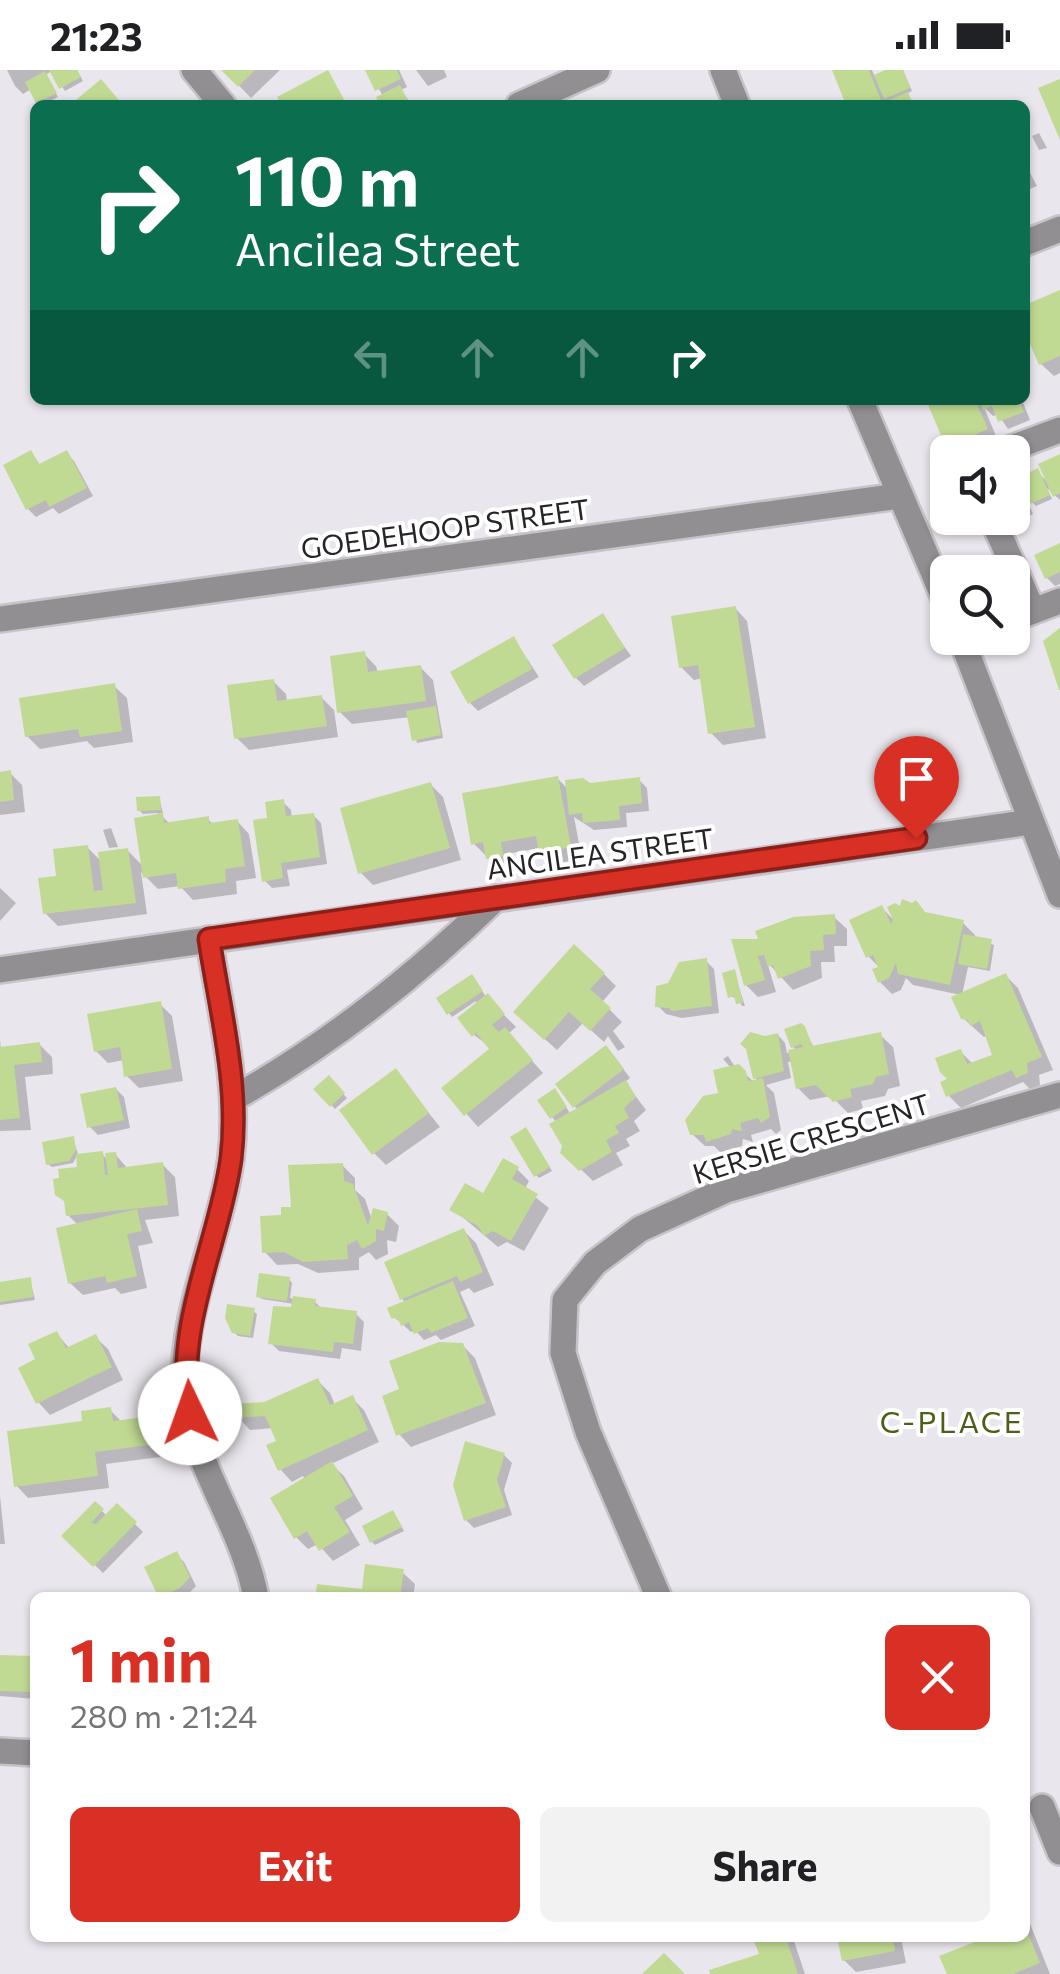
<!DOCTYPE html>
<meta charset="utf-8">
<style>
body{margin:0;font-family:Commissioner,sans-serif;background:#f2f2f2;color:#202124;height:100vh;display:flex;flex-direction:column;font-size:38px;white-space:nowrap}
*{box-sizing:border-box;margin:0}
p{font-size:32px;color:#757577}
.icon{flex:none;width:55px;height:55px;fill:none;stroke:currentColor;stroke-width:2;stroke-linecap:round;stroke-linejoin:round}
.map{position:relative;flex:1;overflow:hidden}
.sheet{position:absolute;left:30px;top:1522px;width:1000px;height:350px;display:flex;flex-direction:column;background:#fff;border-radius:15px;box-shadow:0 2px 8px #0004}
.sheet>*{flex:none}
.guide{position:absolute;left:30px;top:30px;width:1000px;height:305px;border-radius:15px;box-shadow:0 2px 8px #0004;background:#0b6e4f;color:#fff;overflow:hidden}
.fabs{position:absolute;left:930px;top:365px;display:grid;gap:20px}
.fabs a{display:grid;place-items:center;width:100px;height:100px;border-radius:15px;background:#fff;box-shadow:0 2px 8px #0004;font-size:50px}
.pin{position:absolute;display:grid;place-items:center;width:85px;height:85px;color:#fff;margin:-102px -42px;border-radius:50% 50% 50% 0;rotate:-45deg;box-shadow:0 0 10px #0007}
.pin .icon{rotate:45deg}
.me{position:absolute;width:110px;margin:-55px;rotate:357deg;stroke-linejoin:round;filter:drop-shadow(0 0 8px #0008)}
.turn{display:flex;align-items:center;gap:35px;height:210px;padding:0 40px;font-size:45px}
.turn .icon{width:130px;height:130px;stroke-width:2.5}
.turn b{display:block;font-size:70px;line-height:85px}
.lanes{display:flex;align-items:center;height:95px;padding:0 40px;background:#0003;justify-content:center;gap:50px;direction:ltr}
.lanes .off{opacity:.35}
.round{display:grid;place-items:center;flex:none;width:105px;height:105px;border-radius:15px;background:#f2f2f2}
.summary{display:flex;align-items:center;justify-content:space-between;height:170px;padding:0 40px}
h1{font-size:60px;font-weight:700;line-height:75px;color:#d93025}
.primary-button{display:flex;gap:20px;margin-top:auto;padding:20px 40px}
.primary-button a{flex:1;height:115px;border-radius:15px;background:#d93025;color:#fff;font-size:40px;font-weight:700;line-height:115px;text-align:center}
.primary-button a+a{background:#f2f2f2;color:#202124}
.status{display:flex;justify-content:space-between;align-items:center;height:70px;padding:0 50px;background:#fff;direction:ltr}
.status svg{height:28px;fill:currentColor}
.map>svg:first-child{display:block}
</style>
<div class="status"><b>21:23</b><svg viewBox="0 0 49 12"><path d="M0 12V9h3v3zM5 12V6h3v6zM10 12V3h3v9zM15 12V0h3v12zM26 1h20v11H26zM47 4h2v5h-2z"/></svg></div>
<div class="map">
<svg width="1060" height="1904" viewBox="0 0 1060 1904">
<rect width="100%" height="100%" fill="#eae6ed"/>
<!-- shadow -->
<g fill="#0003">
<path d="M7 0H77L83 11 65 21 52 1 45 5 58 27 42 35 31 19 23 24 15 16Z"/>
<path d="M224 0H280L251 28Z"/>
<path d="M368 0H399L407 17 401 20 412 35H383V26Z"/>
<path d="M416 0H444L447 7 428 16Z"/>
<path d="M835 0H872L875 7 891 0H903L912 21 906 24 916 35H849Z"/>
<path d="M1039 63 1047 78 1039 80 1032 66Z"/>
<path d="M1025 93 1037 116 1025 121Z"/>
<path d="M1060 222V303L1054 306 1041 294 1025 256V237Z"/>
<path d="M929 330H1022L1030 350 1008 359 998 344 993 346 984 337 998 371 972 382H956L948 375Z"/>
<path d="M31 383 41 396 66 383 74 391 93 426 59 444 53 438 36 447 28 439Z"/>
<path d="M1060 387V430L1047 418 1052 429 1036 436 1025 425 1033 444 1010 455 1003 448H1012V407L1026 420 1037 401 1048 413Z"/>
<path d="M1060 476V514L1055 516 1047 508Z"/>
<path d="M735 538 747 551 766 668 723 675 711 663 703 608 694 610 681 597Z"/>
<path d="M603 546 631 586 584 616 576 608Z"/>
<path d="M514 569 539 607 478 641 470 633Z"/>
<path d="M364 584 376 596 378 603 420 597 433 610 443 668 417 673 410 647 352 654 340 642Z"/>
<path d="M273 611 286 624 287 632 321 627 334 640 338 667 249 680 237 668Z"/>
<path d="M114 616 127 628 133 672 94 678 87 671 40 679 27 666Z"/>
<path d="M10 703 22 715 25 742 0 745V704Z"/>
<path d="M558 709 569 720 639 710 647 718 649 741 626 743 627 757 594 760 574 747 582 789 553 794 540 778 512 783 514 798 501 800 473 773Z"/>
<path d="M431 715 443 727 461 790 373 815 361 803Z"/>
<path d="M159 728 163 743H159L171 755 208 749 214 755 237 751 249 764 256 808 236 811 237 824 193 830 180 816 158 819 141 802 147 844 58 856 45 843 59 808 87 777 102 792 128 781 144 797 158 747V743L143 744 139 740Z"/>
<path d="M283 732 291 740 292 748 313 745 321 753 327 794 287 800 290 816 272 818 264 810 270 750Z"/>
<path d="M111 758 118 777 109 778 103 760Z"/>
<path d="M0 818 16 833 0 851Z"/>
<path d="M882 838 896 852 928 845 963 853 975 865V869L994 875 990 901 968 897 962 925 1006 906 1018 918 1053 1000 1039 1005 1040 1015 1030 1019 1023 1012 961 1038 949 1026 961 982 974 995 995 987 988 965 984 967 963 948 961 925 913 915 906 908 901 920 892 924 880 912V898L868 886Z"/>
<path d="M834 847 847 859V876H834L835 892H821L822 908 793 920 767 892 776 922 758 927 746 915 761 872Z"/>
<path d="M706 891 714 899 719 943 682 948 666 944 658 936Z"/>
<path d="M734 902 745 936H742L738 929 730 926Z"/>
<path d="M604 904 616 916 602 932 622 952 613 961 625 977 618 981 608 966 604 972 583 953 557 980 528 954Z"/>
<path d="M475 910 486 927 516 957 508 964 543 1003 478 1057 444 1018 493 979 474 965 476 931 452 947 439 929Z"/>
<path d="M160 934 172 946 183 1011 139 1018 127 1006 124 990 108 993 96 981Z"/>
<path d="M804 958 814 978 880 965 893 977 900 1016 888 1019 885 1026 861 1031 863 1039 848 1043 831 1026 810 1030 798 1018 793 991 788 992 791 1008 766 1015 774 1023 781 1060 776 1064 771 1059 751 1065 753 1072 743 1069 742 1076 721 1083 714 1076H705L692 1064 721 1024 731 998 723 989 728 986 735 997H738L758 1016 748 979 765 968 778 965 785 973 787 983 797 981 793 977Z"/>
<path d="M0 970 1 979 39 974 52 987 53 1004 25 1007 31 1060 0 1061Z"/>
<path d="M614 986 630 1008 625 1012 646 1040 634 1051 640 1061 626 1069 630 1076 616 1083 623 1095 593 1111 563 1082 565 1076 557 1053 552 1047 558 1024 571 1045 579 1040 574 1036Z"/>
<path d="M396 1002 440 1057 386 1095 374 1083Z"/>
<path d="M329 1008 347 1028 335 1039 317 1019Z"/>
<path d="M116 1019 124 1027 130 1058 98 1065 90 1057Z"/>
<path d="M529 1064 552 1101 539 1108 536 1105Z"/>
<path d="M73 1069 78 1084 73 1093 52 1097 48 1094Z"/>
<path d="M102 1084 109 1091 115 1084 128 1099 163 1095 175 1107 179 1146 145 1150 153 1173 138 1176 147 1218 121 1224 115 1218 83 1225 70 1213 78 1155 68 1145 80 1100Z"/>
<path d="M342 1095 355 1108V1120L365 1129 372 1150 387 1144 399 1156 396 1172 387 1170 388 1184 376 1190 369 1182 359 1188V1200L318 1203 298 1194 277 1195 265 1182 284 1147Z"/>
<path d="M517 1099 529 1111 525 1119 549 1138 524 1181 507 1172 498 1177 453 1139 484 1126Z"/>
<path d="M464 1161 476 1173 494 1215 474 1223 469 1218 460 1222 475 1256 441 1270 436 1265 424 1270 415 1260 411 1262 393 1246 406 1233 402 1229Z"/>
<path d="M289 1209 292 1213 290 1228 315 1232 323 1240 356 1244 364 1252 361 1281 342 1278 340 1289 279 1281 271 1273 294 1234 262 1229 258 1226Z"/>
<path d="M30 1210 35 1230 0 1235V1214Z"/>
<path d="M253 1241 257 1244 253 1268 238 1266 234 1262Z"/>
<path d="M57 1264 70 1279 95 1267 108 1279 123 1310 50 1345 38 1332 39 1291Z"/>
<path d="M462 1275 475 1288 496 1345 411 1377 399 1364 402 1320Z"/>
<path d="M318 1311 330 1323 335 1335 352 1328 364 1340 379 1372 331 1394 344 1406 363 1439 345 1450 360 1475 333 1491 318 1474 308 1479 296 1467 305 1410 303 1406 292 1412 280 1399 279 1373 273 1358 250 1360 238 1347Z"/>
<path d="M110 1340 123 1353 144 1350 156 1362 160 1387 106 1394 109 1418 28 1428 16 1415 85 1353Z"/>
<path d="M504 1385 512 1393 504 1420 512 1445 474 1458 466 1450Z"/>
<path d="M0 1426 5 1474H0Z"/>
<path d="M95 1434 107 1446 117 1436 143 1462 103 1503 65 1466Z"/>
<path d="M396 1446 404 1461 375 1475 372 1472Z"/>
<path d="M176 1484 184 1492 196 1516 184 1528H162L147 1499Z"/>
<path d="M402 1502 415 1514 413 1528H317L364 1522Z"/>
<path d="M0 1588 35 1589V1629L0 1626Z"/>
<path d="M1025 1841 1050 1904H950L986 1868H1025Z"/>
<path d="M756 1868H793L805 1904H713L762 1886Z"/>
<path d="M840 1868H901L906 1893 856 1902 844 1890Z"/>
</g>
<!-- building -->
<g fill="#c1da93">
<path d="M49 0H77L81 7 59 19Z"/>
<path d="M221 0H255L238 17Z"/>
<path d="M328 0 347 35H281L277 27Z"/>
<path d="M365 0H397L401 9 375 21Z"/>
<path d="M832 0H869L882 33 908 22 913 35H846Z"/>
<path d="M885 0H903L910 18 884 29 874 5Z"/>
<path d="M45 1 57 23 36 33 25 12Z"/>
<path d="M101 9 123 35H70Z"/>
<path d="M1060 9V70L1038 18Z"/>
<path d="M400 15 410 35H380L376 27Z"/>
<path d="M1060 220V286L1039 295 1025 262V235Z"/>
<path d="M926 330H975L988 359 946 377Z"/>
<path d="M979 330H1019L1024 342 998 352 992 336 983 340Z"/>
<path d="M31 380 39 394 67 380 87 418 49 437 46 430 26 440 3 395Z"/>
<path d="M1060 384V423L1053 427 1038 394Z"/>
<path d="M1038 398 1050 425 1030 434 1018 408Z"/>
<path d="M1012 406 1027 436 1012 443Z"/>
<path d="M1060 473V502L1045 509 1034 485Z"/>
<path d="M736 536 755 657 708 664 698 595 679 598 671 546Z"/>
<path d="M603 543 625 578 574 609 552 575Z"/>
<path d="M1060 558V620H1059L1043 571Z"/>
<path d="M514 566 532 599 468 634 450 602Z"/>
<path d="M365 581 368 602 421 595 426 631 337 643 330 586Z"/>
<path d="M274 609 277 631 322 625 327 656 234 669 227 615Z"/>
<path d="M115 613 122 661 80 667 78 659 25 667 19 628Z"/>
<path d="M436 636 441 665 412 671 406 641Z"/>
<path d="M11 700 14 730 0 732V702Z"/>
<path d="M558 706 571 777 539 783 536 766 501 772 503 786 486 789 483 772 471 775 462 723Z"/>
<path d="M640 707 642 733 619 736 620 750 583 753 582 743 569 745 565 710 583 708 590 713Z"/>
<path d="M431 712 450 778 358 804 340 738Z"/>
<path d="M160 726 161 740 137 741 136 727Z"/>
<path d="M284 729 286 746 314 743 320 787 281 793 283 808 262 812 253 750 267 748 265 732Z"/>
<path d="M163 743 164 753 209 746V753L238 749 245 796 225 799 226 812 178 819 176 803 143 808 134 748Z"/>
<path d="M88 775 94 821 103 820 98 782 128 778 136 833 43 844 38 808 56 806 53 779Z"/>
<path d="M902 829 912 833 916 830 925 842 964 850 950 915 898 904 896 893 889 908 878 913 872 899 878 897 873 885 866 888 849 850 882 835 891 854 893 850 887 837 895 833 900 836Z"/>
<path d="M835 844 836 864 823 865 824 880 810 881 811 896 778 909 773 895 768 897 764 885 758 886 765 910 744 916 731 869H758L755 861 793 847Z"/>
<path d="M963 864 992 869 987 899 958 894Z"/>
<path d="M574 874 605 903 590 919 611 938 590 961 569 942 544 970 513 942Z"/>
<path d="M707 888 712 936 672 941 669 938 655 937 656 916 668 913 679 892Z"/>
<path d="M735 899 743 933 736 934 734 926 728 928 722 903Z"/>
<path d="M1006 903 1042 987 1027 993 1028 1003 1016 1008 1012 1000 946 1027 940 1012 947 1009 940 1002 935 988 961 979 967 994 992 985 980 951 970 956 968 950 961 949 951 927Z"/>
<path d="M472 904 483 921 447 945 436 928Z"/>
<path d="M488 923 505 944 492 955 499 962 505 957 533 990 464 1046 441 1018 489 979 476 963 472 967 457 948Z"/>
<path d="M161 931 172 999 124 1007 120 977 94 982 87 944Z"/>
<path d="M801 953 805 956 812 976 881 962 889 1004 876 1007 873 1014 850 1019 852 1027 833 1032 816 1015 796 1019 788 980 803 977 801 974 791 978 784 959Z"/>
<path d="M750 962 765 966 778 963 784 1001 753 1009 746 979 740 974Z"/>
<path d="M40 972 42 992 14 995 20 1048 0 1050V977Z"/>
<path d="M606 975 624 999 573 1038 555 1014Z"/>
<path d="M739 994 746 1001 748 1011 763 1008 770 1047 761 1053 758 1048 740 1053 742 1061 732 1059 731 1064 706 1072 704 1065H690L685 1050 703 1026 718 1023 713 1000Z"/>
<path d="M396 998 429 1043 372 1085 339 1040Z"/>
<path d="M329 1005 345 1023 330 1037 313 1019Z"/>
<path d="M626 1010 636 1027 624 1038 629 1048 615 1056 619 1063 606 1070 612 1082 579 1101 560 1083 562 1076 549 1054Z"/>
<path d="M116 1017 124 1050 87 1058 80 1024Z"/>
<path d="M555 1018 567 1037 550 1049 537 1030Z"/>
<path d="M526 1057 550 1097 534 1107 510 1067Z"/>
<path d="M74 1066 76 1080 69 1091 46 1095 42 1072Z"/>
<path d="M103 1081 105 1105H108L105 1083 116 1082 118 1098 163 1092 168 1135 66 1146 64 1131 55 1125 53 1109 59 1108 58 1099 77 1097 76 1084Z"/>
<path d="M503 1088 519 1097 512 1109 538 1124 511 1171 493 1161 484 1166 478 1156 449 1140 465 1113 483 1123Z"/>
<path d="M343 1093 344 1111 353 1114 368 1156 373 1138 388 1142 384 1161 376 1159V1171L362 1179 357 1170 347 1175 348 1189 303 1192 284 1182 262 1183 260 1146 281 1145V1137H291L288 1095Z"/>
<path d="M137 1139 142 1161 127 1164 137 1206 107 1213 105 1206 68 1214 56 1158Z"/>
<path d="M464 1158 483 1202 460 1212 457 1206 400 1230 384 1192Z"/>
<path d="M259 1203 290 1207 287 1231 256 1227Z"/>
<path d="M31 1207 33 1227 0 1232V1212Z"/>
<path d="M453 1211 468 1248 431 1263 428 1258 414 1264 409 1252 401 1256 398 1249 391 1248 387 1238Z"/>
<path d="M293 1226 316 1229 315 1236 357 1241 353 1274 334 1272 333 1282 268 1274 273 1236 291 1237Z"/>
<path d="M227 1234 255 1238 250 1266 232 1263 225 1248Z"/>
<path d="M57 1261 66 1278 96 1264 112 1297 36 1334 18 1298 35 1289 28 1274Z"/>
<path d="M439 1272 463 1273 486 1333 396 1366 382 1326 399 1319 389 1291Z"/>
<path d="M318 1308 330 1335 353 1325 368 1360 278 1401 266 1375 276 1371 265 1346 235 1348 234 1334 264 1332Z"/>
<path d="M111 1337 113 1351 145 1347 149 1375 95 1382 98 1406 14 1417 7 1361 82 1351 81 1341Z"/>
<path d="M465 1371 505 1383 497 1410 506 1437 464 1451 453 1415Z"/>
<path d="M332 1391 353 1426 334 1437 350 1462 319 1481 307 1461 294 1469 270 1428Z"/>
<path d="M95 1431 104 1439 91 1453 96 1454 117 1433 137 1452 93 1497 61 1466Z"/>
<path d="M393 1440 402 1457 370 1473 362 1456Z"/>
<path d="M177 1481 190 1507 180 1518 159 1528 144 1497Z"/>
<path d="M365 1494 404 1499 400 1528H315L317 1514 362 1519Z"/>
<path d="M0 1585 35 1586V1622L0 1621Z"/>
<path d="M1025 1856 1040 1893 1013 1904H947L939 1886 985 1868H1025Z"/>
<path d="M753 1868H786L798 1904H710L709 1900 759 1884Z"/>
<path d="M837 1868H893L895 1881 842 1891Z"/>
<path d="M664 1883 685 1904H642Z"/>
</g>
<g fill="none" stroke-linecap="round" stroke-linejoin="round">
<!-- minor casing -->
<g stroke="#c7c3c9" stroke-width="30">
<g id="minor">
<path d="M194 0 223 35"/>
<path d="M723 0 737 35"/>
<path d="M519 35 597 0"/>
<path d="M1025 173 1060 159"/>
<path d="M860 330 948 537"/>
<path d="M1001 382 1060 360"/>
<path d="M992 448 1033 541"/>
<path d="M0 549 899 426"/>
<path d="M1012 549 1060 531"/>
<path d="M961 568 1060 825"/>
<path d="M209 869C220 941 240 1015 231 1088 221 1163 180 1244 185 1319 191 1394 243 1455 256 1528"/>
<path d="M0 900 1031 752"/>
<path d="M234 1028C330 974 418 904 496 828"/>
<path d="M659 1528 588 1362 563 1283 565 1230 595 1193 640 1159 726 1120 1060 1025"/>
<path d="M0 1681 35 1683"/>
<path d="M1042 1737 1060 1782"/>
</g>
</g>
<!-- minor -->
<use href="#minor" stroke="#918f92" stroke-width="25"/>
</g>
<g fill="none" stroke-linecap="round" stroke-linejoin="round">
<!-- route casing -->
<g stroke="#8d1f18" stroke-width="25">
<path id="route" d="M190 1343C174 1257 219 1173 231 1089 240 1015 220 941 209 869L916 768"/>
</g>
<!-- route -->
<use href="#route" stroke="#d93025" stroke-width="18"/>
</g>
<g text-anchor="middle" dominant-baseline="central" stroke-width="8" stroke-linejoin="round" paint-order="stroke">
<!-- street labels -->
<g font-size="28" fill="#262427" stroke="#fff">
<text transform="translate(445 458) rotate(-8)">GOEDEHOOP STREET</text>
<text transform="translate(600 783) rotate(-8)">ANCILEA STREET</text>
<text transform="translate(811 1068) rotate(-17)">KERSIE CRESCENT</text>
</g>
<!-- neighbourhood labels -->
<g font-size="30" letter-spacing="2.5" fill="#4b5f16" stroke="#fff">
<text x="952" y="1350">C-PLACE</text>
</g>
</g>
</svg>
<div class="fabs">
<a><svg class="icon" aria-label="sound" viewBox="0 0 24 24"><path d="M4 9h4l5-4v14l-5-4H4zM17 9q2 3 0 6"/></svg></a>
<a><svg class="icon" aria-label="search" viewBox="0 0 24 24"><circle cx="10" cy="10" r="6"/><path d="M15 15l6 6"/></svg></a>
</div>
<div class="pin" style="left:916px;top:768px;background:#d93025"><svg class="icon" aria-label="arrive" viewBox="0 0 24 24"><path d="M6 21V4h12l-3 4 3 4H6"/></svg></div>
<svg class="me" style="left:190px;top:1343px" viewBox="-20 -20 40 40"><circle r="19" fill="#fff"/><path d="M0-13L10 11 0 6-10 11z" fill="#d93025"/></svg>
<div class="guide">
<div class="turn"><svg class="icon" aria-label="right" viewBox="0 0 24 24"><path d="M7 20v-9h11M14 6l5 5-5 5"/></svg><div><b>110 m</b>Ancilea Street</div></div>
<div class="lanes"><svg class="icon off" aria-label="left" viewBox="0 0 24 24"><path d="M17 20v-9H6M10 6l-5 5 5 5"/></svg><svg class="icon off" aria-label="ahead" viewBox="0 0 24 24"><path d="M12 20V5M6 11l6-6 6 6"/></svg><svg class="icon off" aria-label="ahead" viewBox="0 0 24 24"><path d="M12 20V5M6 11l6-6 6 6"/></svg><svg class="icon" aria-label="right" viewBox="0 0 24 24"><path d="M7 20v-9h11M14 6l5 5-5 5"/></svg></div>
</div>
<section class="sheet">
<div class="summary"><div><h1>1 min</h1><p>280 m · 21:24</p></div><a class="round" style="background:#d93025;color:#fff"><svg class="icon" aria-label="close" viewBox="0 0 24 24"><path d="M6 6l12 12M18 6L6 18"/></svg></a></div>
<div class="primary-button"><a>Exit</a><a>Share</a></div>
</section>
</div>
